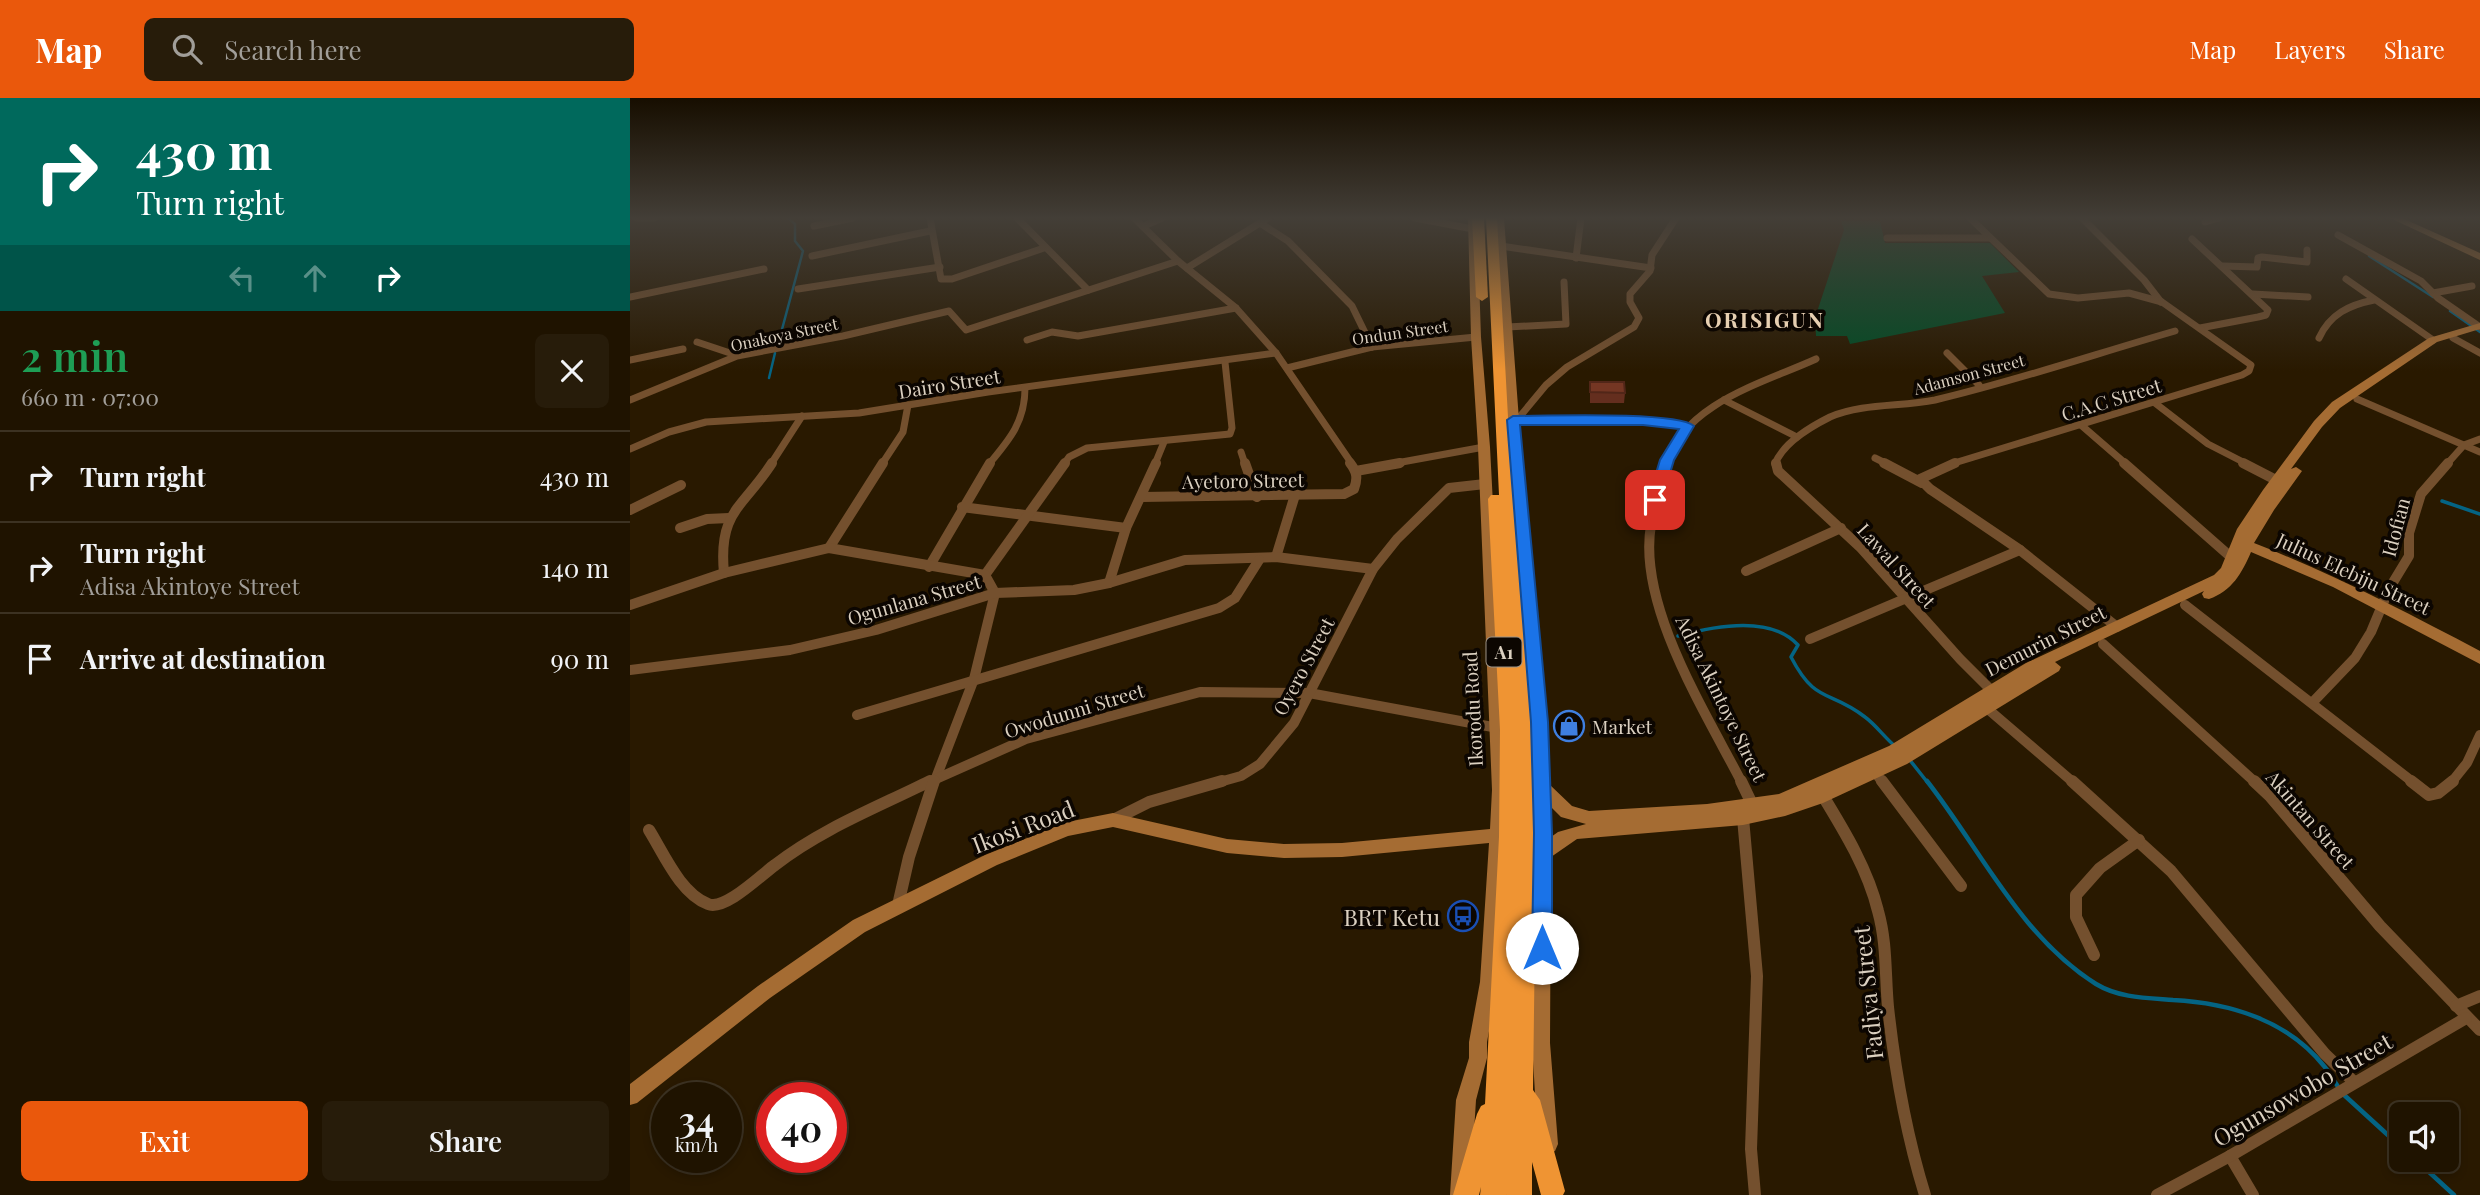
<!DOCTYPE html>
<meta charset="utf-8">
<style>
body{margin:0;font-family:"Playfair Display",serif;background:#271c0a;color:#f1f3f6;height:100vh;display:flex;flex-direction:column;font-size:26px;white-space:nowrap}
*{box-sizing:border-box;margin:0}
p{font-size:23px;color:#a19e99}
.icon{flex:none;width:38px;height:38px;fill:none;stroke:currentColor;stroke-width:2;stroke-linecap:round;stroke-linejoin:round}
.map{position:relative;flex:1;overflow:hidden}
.drawer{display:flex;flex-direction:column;background:#1f1300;width:630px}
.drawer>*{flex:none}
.hud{background:#00695c;color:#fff;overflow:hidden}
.buttons{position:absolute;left:1759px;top:1004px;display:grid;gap:14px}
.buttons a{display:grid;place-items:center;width:70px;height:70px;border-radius:10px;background:#1f1300;box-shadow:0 4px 10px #0003,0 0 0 2px #3c3222;font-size:35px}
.speed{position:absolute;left:21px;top:984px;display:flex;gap:14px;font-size:35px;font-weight:700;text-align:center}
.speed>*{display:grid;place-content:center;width:91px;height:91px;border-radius:50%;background:#1f1300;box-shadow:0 4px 10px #0003,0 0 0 2px #3c3222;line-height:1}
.speed small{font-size:18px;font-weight:400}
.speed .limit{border:10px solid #d22;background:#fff;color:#111}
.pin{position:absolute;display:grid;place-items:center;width:60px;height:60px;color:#fff;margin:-30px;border-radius:14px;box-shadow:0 4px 10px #0006}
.me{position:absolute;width:77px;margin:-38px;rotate:0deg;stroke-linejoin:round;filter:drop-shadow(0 0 5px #0008)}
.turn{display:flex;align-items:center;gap:24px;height:147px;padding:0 21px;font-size:32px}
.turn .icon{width:91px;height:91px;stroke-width:2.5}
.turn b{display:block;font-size:49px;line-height:60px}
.lanes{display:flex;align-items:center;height:66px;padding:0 21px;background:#0003;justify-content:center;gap:35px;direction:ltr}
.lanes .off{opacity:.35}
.round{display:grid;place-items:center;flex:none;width:74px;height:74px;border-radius:10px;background:#271c0a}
.headline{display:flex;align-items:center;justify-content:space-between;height:119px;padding:0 21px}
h1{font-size:42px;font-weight:600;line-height:52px;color:#1e9e55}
.primary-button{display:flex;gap:14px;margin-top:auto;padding:14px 21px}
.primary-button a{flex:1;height:80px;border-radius:10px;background:#ea580c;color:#fff;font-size:28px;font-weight:600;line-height:80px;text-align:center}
.primary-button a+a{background:#271c0a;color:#f1f3f6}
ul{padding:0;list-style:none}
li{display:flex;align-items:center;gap:21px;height:91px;padding:0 21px;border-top:2px solid #3c3222}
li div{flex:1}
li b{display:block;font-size:26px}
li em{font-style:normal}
header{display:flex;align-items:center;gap:42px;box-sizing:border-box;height:98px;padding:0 35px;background:#ea580c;color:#fff}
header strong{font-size:33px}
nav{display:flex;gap:38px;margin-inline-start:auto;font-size:24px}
.search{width:490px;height:63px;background:#271c0a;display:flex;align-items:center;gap:18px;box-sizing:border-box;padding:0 24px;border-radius:10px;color:#a19e99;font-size:26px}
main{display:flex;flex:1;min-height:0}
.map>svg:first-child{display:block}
</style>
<header>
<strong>Map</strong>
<div class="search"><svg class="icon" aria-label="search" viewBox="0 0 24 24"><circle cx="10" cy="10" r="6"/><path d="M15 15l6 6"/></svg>Search here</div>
<nav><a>Map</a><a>Layers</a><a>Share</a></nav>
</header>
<main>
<section class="drawer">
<div class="hud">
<div class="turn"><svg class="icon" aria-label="right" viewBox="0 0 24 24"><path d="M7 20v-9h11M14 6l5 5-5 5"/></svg><div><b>430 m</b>Turn right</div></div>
<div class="lanes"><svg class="icon off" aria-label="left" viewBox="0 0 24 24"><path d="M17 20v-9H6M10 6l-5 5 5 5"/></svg><svg class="icon off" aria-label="ahead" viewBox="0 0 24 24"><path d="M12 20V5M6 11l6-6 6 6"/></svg><svg class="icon" aria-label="right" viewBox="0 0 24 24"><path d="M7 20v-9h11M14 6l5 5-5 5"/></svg></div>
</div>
<div class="headline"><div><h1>2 min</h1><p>660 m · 07:00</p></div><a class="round"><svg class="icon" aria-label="close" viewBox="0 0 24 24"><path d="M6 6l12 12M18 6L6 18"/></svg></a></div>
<ul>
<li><svg class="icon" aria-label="right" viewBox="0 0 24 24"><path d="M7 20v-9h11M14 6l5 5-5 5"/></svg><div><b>Turn right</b></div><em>430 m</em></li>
<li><svg class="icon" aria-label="right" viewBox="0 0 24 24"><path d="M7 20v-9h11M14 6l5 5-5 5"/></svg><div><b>Turn right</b><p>Adisa Akintoye Street</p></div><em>140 m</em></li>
<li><svg class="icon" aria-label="arrive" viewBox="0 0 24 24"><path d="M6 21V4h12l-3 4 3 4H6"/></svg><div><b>Arrive at destination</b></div><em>90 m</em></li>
</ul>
<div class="primary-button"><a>Exit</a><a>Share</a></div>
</section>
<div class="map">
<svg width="1850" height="1097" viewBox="0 0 1850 1097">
<rect width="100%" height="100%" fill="#291900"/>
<!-- green -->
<path fill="#034b25" d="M1211 123H1250L1255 145H1360L1389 174 1352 178 1375 215 1220 246 1217 238H1186L1185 220 1214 132Z"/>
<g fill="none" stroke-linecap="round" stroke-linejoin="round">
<!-- stream-far2 -->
<g stroke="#046484" stroke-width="2.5">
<path d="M1739 158 1803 199"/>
<path d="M1820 213 1850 234"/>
<path d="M147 250 173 153 165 143V126L158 120"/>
<path d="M139 280 145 255"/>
</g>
<!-- stream-far1 -->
<g stroke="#046484" stroke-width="3.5">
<path d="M1812 403 1850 416"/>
<path d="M1048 538C1084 528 1141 517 1168 547L1161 559C1186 607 1199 591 1235 619 1246 627 1255 640 1266 649"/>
<path d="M1279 661 1298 685"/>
</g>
<!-- stream -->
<g stroke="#046484" stroke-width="4.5">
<path d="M1297 683C1351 752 1390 838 1466 886 1489 900 1517 900 1543 902 1599 905 1657 922 1694 968 1700 975 1704 983 1709 990"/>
<path d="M1713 996 1771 1049"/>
<path d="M1786 1062 1824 1097"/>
</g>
<!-- street-far2 -->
<g stroke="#74502e" stroke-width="7">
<path d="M7 120H24"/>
<path d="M300 120 311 181H322L414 150"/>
<path d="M387 120 458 192"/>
<path d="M504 120 548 163 606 210 646 255 722 366"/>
<path d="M785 120 843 131"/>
<path d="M1452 120 1514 182 1531 204"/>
<path d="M1575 124 1589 120"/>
<path d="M630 125 658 143 722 208 742 249"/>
<path d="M184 128 223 120"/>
<path d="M514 128 532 120"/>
<path d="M1708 137 1791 183 1808 200 1850 229"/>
<path d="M1257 140H1359"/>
<path d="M1562 141 1638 212 1636 217 1628 219 1570 230"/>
<path d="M871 148 1021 170"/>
<path d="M182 158 300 133"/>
<path d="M946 160 951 120"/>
<path d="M1593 168 1627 169 1628 160 1632 159 1677 164V152"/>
<path d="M557 170 638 120"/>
<path d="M1716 181 1803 242"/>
<path d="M168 191 310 169"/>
<path d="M1803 195 1842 188"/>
<path d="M1623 196 1678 199"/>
<path d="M0 199 134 171"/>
<path d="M877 229 936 226 934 184"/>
<path d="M1689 240C1700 216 1719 207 1744 202"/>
<path d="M1823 240 1850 255"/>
<path d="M397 242 422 234 448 238 606 210"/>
<path d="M67 244 106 257"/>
<path d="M1317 255 1349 287"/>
<path d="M0 262 53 251"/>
<path d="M657 270 742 249 846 239"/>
<path d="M1727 301 1850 354"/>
<path d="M0 302 107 258 213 238 319 213 336 232 548 163"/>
<path d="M1094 302 1167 339"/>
<path d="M1525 305 1578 346 1617 366"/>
<path d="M884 322H997L1057 328"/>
<path d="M887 322 916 287 937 269 1004 229 1009 220 1000 204V196L1020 173 1022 157 1046 120"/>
<path d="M1451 327 1496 366"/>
<path d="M0 351 39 334 76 324 229 315 358 294 646 255"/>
<path d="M611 354 615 366"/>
<path d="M1245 360 1257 366"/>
<path d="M141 366 172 318"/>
<path d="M252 366 273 334 278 307"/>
<path d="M359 366C379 342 395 324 395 290"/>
<path d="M434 366 439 359 457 350 600 336 602 330 595 264"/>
<path d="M525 366 534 344"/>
<path d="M761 366 854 349"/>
<path d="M1036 366C1055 305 1133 285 1186 261"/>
<path d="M1145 366C1153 345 1180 329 1200 319 1233 305 1271 309 1305 302 1386 283 1465 256 1545 233"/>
<path d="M1321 366 1612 277 1619 273 1621 267 1532 204 1499 195 1448 200 1419 196 1340 120"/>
<path d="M1817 366 1834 347 1850 341"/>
</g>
<!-- street-far1 -->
<g stroke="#74502e" stroke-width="10">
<path d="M615 365 627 399"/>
<path d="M1036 365C1031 385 1024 406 1021 427 1007 507 1076 615 1112 685"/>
<path d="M1146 365 1148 373 1230 449 1330 561 1366 597"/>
<path d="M1254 365 1292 385"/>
<path d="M1325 365 1290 381 1300 391 1390 452 1487 529"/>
<path d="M1494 365 1602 460"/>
<path d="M1613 365 1646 382"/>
<path d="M726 373 770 365"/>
<path d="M512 399 714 396 724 391C728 380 727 374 720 365"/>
<path d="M332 409 496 430"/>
<path d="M0 412 51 387"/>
<path d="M50 430 77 421 99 420"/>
<path d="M199 450 253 365"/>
<path d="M646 459 665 397"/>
<path d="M299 469 360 365"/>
<path d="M1116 473 1211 430"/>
<path d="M94 475C88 413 113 410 142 365"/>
<path d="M355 477 435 365"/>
<path d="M479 485 496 430 526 365"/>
<path d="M0 507 94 475 199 450 355 477 365 495 344 581 304 685"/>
<path d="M1555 507 1784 685"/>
<path d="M1180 541 1390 452"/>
<path d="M1473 546 1626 685"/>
<path d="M0 572 160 552 246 532 365 495 444 492 479 485 555 462 646 459 743 471"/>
<path d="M1682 605 1725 560 1741 534 1759 491 1779 458V435L1791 396 1818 365"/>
<path d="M1352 606 1444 685"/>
<path d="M227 617 589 510 605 500 629 462"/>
<path d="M1245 674 1253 685"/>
<path d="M297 685 396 641 570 594 679 595 868 630"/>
<path d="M586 685 611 678 630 666 664 625 743 471 767 441 819 390 855 386"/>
<path d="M1821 685 1837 665 1850 637"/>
</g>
<!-- street -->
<g stroke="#74502e" stroke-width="12">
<path d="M1111 683 1123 708"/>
<path d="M1252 683 1331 788"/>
<path d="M1442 683 1541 773 1695 956 1724 984"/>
<path d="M1624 683 1640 698 1750 828 1850 932"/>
<path d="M1781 683 1799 697 1808 695 1823 683"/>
<path d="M1193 698C1215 734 1238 772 1248 813 1257 845 1255 876 1258 909 1265 973 1276 1036 1295 1097"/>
<path d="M1113 720 1127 878 1121 1051 1125 1097"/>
<path d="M483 722 519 704 592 683"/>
<path d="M19 732C34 756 50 795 78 806 95 813 131 777 145 767 191 731 248 709 300 683"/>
<path d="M268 807 279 759 304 683"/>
<path d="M1464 857 1446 819V797L1470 770 1509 742"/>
<path d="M1826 908 1850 898"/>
<path d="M1600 1058 1623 1097"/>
<path d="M1527 1097 1600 1058 1836 920"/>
</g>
<!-- secondary -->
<g fill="#a56c33" fill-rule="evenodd">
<path d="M838 120H847L851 239 860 349 878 692 868 884 857 944V960L846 1002 840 1097H820L826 1002 839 960V944L850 884 859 745 712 759 654 760 597 755 483 729 438 738 367 767 235 834 140 900 7 1005 0 1007V986L128 888 223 822 355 757 437 724 483 715 597 741 654 746 712 745 860 731 862 692 848 349 841 239Z"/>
<path d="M865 120H874L889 322 917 624 919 686 942 708 959 713 1077 706 1149 696 1259 648 1396 565 1584 477 1591 470 1607 431 1633 392 1684 323 1702 304 1799 240 1850 225V231L1807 244 1710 310 1692 329 1661 371 1666 369 1672 373 1644 412 1624 445C1703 476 1776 514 1850 553V566L1703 489 1621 454C1612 475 1602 493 1579 501L1574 500 1572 496 1574 493 1425 564 1431 569 1429 573 1277 666 1193 705 1155 718 1113 727 947 741 921 759 920 945 928 1046 925 1053 918 1056 911 1053 908 1046 902 945 905 735 903 624 877 322ZM920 708 931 719 956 726 928 734 921 739Z"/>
<path d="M1760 120H1772L1850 155V162Z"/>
</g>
<!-- highway -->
<g fill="#ef9433" fill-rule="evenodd">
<path d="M842 120H854L858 199 852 203 846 199Z"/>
<path d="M856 120H867L879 337 904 610 906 760 903 992 910 1002 935 1093 933 1097H911L902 1064V1097H876L879 1008 876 1097H850L851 1089 849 1097H823L847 1016 851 1008 855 1006 869 739 870 632 858 401 861 397H869Z"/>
</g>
</g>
<!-- wall -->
<path fill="#642e1e" d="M960 284 995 295 994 305H960Z"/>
<!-- building -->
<path fill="#743623" stroke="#512618" stroke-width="2" d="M960 284H994L995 295 960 294Z"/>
<!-- sky -->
<linearGradient id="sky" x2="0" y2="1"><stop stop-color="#170e00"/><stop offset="0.44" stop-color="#433e37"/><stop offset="1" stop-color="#433e37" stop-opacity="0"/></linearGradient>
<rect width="1850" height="273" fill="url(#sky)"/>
<!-- route -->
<path fill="#1a73e8" stroke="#114b97" stroke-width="2" d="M883 318C913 318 1047 313 1064 328L1044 362 1032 402 1025 407 1018 402 1030 362 1049 331 1013 327H890L918 624 922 735V850L919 857 912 859 905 857 902 850 904 735 901 624 877 322Z"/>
<!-- icons -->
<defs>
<g id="shop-ring" transform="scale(1.575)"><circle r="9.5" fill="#0c0601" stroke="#3f7fe0" stroke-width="1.5"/><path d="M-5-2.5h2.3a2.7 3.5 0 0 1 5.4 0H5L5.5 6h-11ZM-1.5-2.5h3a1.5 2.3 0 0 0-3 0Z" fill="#3f7fe0"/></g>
<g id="bus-ring" transform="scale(1.575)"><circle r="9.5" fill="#0c0601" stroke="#1a4fb4" stroke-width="1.5"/><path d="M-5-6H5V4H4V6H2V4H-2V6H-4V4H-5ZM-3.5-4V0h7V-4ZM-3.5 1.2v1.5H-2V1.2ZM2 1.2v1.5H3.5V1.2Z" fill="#1a4fb4"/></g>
</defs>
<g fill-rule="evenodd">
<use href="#shop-ring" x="939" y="628"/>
<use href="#bus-ring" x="833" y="818"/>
</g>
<g text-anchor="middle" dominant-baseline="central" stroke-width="7" stroke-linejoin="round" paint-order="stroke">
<!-- far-street labels -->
<g font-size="16" fill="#dbd0c0" stroke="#0c0601">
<text transform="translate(770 234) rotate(-8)">Ondun Street</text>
<text transform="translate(154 236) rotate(-12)">Onakoya Street</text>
<text transform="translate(1339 276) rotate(-15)">Adamson Street</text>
</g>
<!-- shield labels -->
<rect fill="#0c0601" stroke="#9d9387" stroke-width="2" x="856.5" y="539.5" width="35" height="29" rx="5"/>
<g font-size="18" font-weight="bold" fill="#dbd0c0">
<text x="874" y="554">A1</text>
</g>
<!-- street labels -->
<g font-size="19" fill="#dbd0c0" stroke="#0c0601">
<text transform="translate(319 285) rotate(-9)">Dairo Street</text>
<text transform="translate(1481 301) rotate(-17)">C.A.C Street</text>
<text transform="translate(613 382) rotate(-1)">Ayetoro Street</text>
<text transform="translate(1765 429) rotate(-75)">Idofian</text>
<text transform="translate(1267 467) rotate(48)">Lawal Street</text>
<text transform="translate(1724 475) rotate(25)">Julius Elebiju Street</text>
<text transform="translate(284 501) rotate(-16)">Ogunlana Street</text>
<text transform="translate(1415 542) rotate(-27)">Demurin Street</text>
<text transform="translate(673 568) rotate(-62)">Oyero Street</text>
<text transform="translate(1092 600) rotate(64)">Adisa Akintoye Street</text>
<text transform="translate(842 611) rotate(-93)">Ikorodu Road</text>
<text transform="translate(444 612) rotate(-17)">Owodunni Street</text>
<text transform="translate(1681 721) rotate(49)">Akintan Street</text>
</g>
<!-- poi labels -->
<g font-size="19" fill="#dbd0c0" stroke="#0c0601" text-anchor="start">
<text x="962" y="628">Market</text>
</g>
<!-- far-district labels -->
<g font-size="21" font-weight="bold" letter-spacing="2" fill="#e6cfb1" stroke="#0c0601">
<text x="1135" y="221">ORISIGUN</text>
</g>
<!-- near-street labels -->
<g font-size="23" fill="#dbd0c0" stroke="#0c0601">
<text transform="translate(393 728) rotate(-21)">Ikosi Road</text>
<text transform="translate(1237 895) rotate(-96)">Fadiya Street</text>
<text transform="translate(1672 991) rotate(-30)">Ogunsowobo Street</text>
</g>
<!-- near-poi labels -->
<g font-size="23" fill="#dbd0c0" stroke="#0c0601" text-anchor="end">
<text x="810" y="818">BRT Ketu</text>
</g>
</g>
</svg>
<div class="buttons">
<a><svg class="icon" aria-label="sound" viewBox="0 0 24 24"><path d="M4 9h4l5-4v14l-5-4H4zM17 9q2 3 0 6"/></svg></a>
</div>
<div class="speed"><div>34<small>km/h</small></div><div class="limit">40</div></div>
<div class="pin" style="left:1025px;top:402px;background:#d93025"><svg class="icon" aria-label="arrive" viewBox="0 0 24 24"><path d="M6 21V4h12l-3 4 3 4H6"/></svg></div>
<svg class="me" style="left:912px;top:850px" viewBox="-20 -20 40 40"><circle r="19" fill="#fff"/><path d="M0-13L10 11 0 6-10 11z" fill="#1a73e8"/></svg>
</div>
</main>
